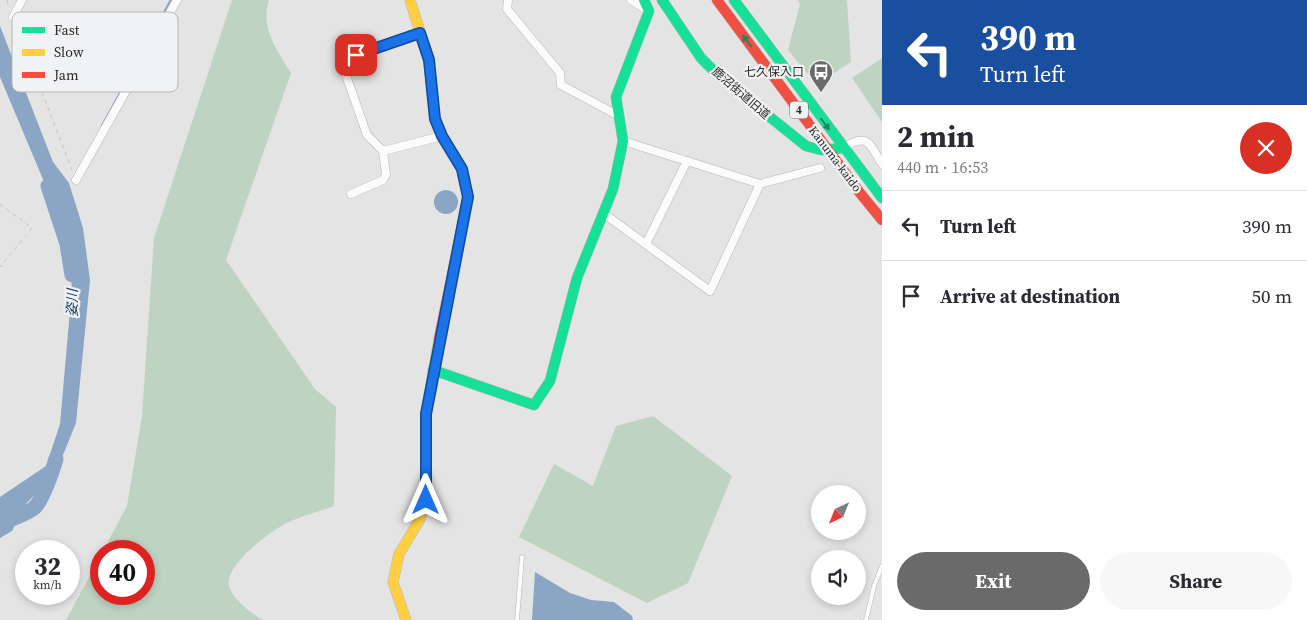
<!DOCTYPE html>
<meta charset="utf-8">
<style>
body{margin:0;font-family:"Source Serif 4","Noto Sans JP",serif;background:#f7f7f7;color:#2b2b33;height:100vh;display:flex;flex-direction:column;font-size:19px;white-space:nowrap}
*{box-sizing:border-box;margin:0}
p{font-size:16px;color:#7c7c81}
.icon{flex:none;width:28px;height:28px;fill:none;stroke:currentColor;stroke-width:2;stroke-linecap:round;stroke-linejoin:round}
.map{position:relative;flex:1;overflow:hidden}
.drawer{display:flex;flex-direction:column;background:#fff;width:425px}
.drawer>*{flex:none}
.top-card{background:#1a4fa0;color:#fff;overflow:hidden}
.needle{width:32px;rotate:223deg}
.tools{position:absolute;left:811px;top:485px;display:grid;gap:10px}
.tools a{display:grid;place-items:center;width:55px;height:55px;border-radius:50%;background:#fff;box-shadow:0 2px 8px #0003;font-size:25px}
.speed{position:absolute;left:15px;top:540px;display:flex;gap:10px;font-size:25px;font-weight:700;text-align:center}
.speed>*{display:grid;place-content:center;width:65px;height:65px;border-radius:50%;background:#fff;box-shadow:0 2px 8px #0003;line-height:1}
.speed small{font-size:12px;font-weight:400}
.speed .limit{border:8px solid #d22;background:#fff;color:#111}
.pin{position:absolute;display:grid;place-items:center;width:42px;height:42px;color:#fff;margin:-21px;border-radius:10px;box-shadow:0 2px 8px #0006}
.me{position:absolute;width:55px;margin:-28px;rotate:0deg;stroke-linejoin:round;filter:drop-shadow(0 0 4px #0008)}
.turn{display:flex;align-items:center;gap:18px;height:105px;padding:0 15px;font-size:22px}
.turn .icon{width:65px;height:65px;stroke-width:2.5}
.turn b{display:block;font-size:35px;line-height:42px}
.round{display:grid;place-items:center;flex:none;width:52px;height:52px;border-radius:26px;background:#f7f7f7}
.head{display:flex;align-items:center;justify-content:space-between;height:85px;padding:0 15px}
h1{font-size:30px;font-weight:700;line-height:38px}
.cta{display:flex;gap:10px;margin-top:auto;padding:10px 15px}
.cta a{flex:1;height:58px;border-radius:30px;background:#6a6a6a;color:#fff;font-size:20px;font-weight:700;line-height:58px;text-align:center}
.cta a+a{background:#f7f7f7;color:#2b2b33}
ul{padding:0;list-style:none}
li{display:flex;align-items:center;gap:15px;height:70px;padding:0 15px;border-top:1px solid #e1e1e2}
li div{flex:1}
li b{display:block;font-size:19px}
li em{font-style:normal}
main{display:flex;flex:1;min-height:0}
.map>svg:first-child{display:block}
</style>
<main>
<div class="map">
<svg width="882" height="620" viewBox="0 0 882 620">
<rect width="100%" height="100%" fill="#e4e4e4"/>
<!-- green -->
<g fill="#bfd3c2">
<path d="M232 0H269C260 28 277 50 291 73L226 260 315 389 336 407 334 506C318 512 301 516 287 523 270 531 225 565 229 585 231 598 252 614 263 620H66L101 555V594H144V551H103L127 506 142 416 154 238Z"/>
<path d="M798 0H847L851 62 825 79 808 74 788 50 800 4Z"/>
<path d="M882 58V122L852 78Z"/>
<path d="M653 416 732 476 688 583 647 603 519 537 554 464 593 486 616 426Z"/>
</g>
<!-- water -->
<g fill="#8aa6c4">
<path d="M0 26 53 162 69 183 83 228 90 280 76 423 57 470 26 504 12 531 0 538V497L46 466 60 424 72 288 66 234 0 77Z"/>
<circle cx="446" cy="202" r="12"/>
<path d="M535 572 570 593 591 600 614 602 632 616 633 620H532Z"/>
</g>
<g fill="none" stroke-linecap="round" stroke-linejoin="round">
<!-- stream -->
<path stroke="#8aa6c4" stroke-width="2.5" d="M102 126 171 0"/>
<!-- river -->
<g stroke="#8aa6c4" stroke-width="15">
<path d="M48 186 67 244 72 275"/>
<path d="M0 523C9 520 30 513 36 506 43 498 53 470 56 459"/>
</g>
<!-- lane casing -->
<g stroke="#b6b6b6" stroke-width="5">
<g id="lane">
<path d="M517 620 522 557"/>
<path d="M866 620 874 586 882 566"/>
</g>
</g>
<!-- street casing -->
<g stroke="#b6b6b6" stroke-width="9">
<g id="street">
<path d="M508 0 507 9 560 73 561 85 619 116"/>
<path d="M631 0 649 11"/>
<path d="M13 17 22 0"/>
<path d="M623 141 760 184 820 168"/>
<path d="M843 148C868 132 869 143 882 164"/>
<path d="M383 151 367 135 341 61 420 33"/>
<path d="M76 180 177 0"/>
<path d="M351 194 383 180 386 175 383 151 442 136"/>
<path d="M603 213 710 291 760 184"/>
<path d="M646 244 687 161"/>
</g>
</g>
<!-- fast casing -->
<g stroke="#b6b6b6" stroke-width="11">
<g id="fast">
<path d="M662 0 701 58 719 76 806 146 821 150 843 148"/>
<path d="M734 0 882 198"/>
<path d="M433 370 534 405 550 381 577 278 613 189 623 141 616 97 649 11 644 0"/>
</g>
</g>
<!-- slow casing -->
<g stroke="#b6b6b6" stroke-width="11">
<g id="slow">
<path d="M410 0 429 60 435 119 442 136 461 167"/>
<path d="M406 620 393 582 399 554 419 521 426 500V414L439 339"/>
</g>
</g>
<!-- jam casing -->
<g stroke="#b6b6b6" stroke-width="11">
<g id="jam">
<path d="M717 0 860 193 882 220"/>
<path d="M439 339 468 197 461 167"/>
</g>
</g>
<!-- path -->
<g stroke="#c3c3c3" stroke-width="1" stroke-dasharray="4 4" stroke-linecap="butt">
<path d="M7 0 9 7"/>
<path d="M16 25 72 170"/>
<path d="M0 204 32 228 0 267"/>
</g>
<!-- lane -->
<use href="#lane" stroke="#fbfbfb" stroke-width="4"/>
<!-- street -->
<use href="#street" stroke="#fbfbfb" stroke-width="8"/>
<!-- fast -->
<use href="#fast" stroke="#16e098" stroke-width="10"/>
<!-- slow -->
<use href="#slow" stroke="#ffcf43" stroke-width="10"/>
<!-- jam -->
<use href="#jam" stroke="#f24e42" stroke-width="10"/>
</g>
<!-- one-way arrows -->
<defs><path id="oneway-solid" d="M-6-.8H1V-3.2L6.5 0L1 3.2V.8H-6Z" transform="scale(1.25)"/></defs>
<g fill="#208460">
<use href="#oneway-solid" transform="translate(747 41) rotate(-127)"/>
<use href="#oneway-solid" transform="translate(825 124) rotate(53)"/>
</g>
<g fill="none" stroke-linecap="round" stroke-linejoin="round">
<!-- route casing -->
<g stroke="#114b97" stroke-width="12">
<path id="route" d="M356 55 420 33 429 60 435 119 442 136 462 169 468 197 426 414V500"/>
</g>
<!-- route -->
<use href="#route" stroke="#1a73e8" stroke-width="9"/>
</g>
<!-- icons -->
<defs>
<g id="bus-pin" transform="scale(1.25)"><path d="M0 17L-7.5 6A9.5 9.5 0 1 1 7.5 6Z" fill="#6a6a6a" stroke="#f1f2f3"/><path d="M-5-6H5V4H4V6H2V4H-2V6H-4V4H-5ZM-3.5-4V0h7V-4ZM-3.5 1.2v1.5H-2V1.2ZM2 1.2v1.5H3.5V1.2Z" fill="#fff"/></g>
</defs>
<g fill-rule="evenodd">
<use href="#bus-pin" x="821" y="72"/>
</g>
<g text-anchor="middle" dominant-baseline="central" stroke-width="4.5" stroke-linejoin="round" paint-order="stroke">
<!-- shield labels -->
<rect fill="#f1f2f3" stroke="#656566" stroke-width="1" x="790" y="101.5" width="18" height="17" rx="4"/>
<g font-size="11" font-weight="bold" fill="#292929">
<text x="799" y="110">4</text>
</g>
<!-- poi labels -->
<g font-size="12" fill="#292929" stroke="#f1f2f3" text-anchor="end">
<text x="804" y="72">七久保入口</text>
</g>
<!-- street labels -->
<g font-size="12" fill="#292929" stroke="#f1f2f3">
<text transform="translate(741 93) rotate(41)">鹿沼街道旧道</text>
<text transform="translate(835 159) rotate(53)">Kanuma-kaido</text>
</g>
<!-- water labels -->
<g font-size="14" font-style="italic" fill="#133e69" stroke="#f1f2f3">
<text transform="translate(72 303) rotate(-89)">姿川</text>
</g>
</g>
<!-- legend -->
<rect x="12" y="12" width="166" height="80" rx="8" fill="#f1f2f3" stroke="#b5b6b6" stroke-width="1"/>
<rect x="22" y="27" width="23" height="6" fill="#16e098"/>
<rect x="22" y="49" width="23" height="7" fill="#ffcf43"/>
<rect x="22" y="72" width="23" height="6" fill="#f24e42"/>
<g font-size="14" fill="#292929">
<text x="54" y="35">Fast</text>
<text x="54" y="57">Slow</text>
<text x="54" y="80">Jam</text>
</g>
</svg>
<div class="tools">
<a><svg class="needle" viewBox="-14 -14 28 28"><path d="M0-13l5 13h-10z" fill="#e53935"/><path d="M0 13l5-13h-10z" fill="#7c7c81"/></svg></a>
<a><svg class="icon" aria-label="sound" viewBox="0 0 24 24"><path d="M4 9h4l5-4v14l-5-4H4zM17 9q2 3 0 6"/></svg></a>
</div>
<div class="speed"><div>32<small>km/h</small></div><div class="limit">40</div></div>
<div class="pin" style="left:356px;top:55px;background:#d93025"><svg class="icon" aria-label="arrive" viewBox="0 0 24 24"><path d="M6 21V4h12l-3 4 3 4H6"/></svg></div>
<svg class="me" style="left:426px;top:500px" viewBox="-20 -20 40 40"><path d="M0-17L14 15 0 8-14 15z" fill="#1a73e8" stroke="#fff" stroke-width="4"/></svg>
</div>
<section class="drawer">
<div class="top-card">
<div class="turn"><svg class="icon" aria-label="left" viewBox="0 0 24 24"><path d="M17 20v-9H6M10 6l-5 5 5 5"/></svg><div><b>390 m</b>Turn left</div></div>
</div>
<div class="head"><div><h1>2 min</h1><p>440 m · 16:53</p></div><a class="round" style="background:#d93025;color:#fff"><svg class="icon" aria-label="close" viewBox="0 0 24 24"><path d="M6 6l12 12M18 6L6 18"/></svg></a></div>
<ul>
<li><svg class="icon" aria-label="left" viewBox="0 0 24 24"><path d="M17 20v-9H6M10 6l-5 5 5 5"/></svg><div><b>Turn left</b></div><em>390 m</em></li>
<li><svg class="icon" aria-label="arrive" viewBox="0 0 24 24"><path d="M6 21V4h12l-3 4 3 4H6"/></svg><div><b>Arrive at destination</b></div><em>50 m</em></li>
</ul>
<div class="cta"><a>Exit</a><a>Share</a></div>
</section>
</main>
